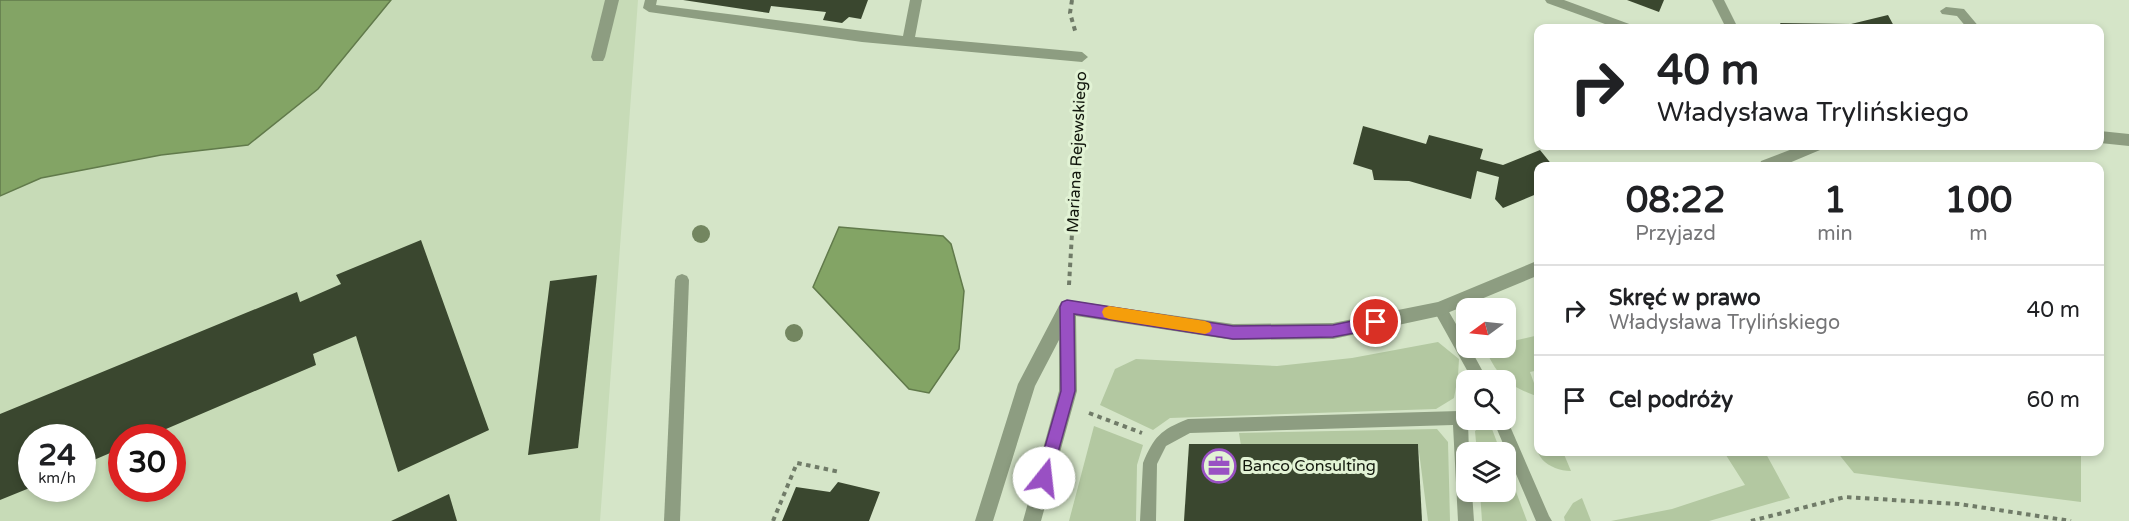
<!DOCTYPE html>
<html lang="pl">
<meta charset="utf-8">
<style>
body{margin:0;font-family:"Varela Round",sans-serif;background:#f2f2f2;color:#202124;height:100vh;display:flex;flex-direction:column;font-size:22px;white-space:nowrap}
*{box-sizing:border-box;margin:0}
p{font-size:20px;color:#757577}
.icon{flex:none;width:33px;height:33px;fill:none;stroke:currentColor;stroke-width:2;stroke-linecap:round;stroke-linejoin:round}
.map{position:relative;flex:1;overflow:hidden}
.details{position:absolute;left:1534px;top:162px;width:570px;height:294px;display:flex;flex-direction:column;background:#fff;border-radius:12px;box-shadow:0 3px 9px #0003}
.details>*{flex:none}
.top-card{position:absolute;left:1534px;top:24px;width:570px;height:126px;border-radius:12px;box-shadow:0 3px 9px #0003;background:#fff;color:#202124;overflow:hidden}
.needle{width:39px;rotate:255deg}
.tools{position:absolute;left:1456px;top:298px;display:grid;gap:12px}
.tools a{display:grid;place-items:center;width:60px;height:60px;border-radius:12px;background:#fff;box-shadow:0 3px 9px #0003;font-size:30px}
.speed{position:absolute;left:18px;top:424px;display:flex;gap:12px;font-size:30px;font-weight:700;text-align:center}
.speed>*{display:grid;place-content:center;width:78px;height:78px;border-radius:50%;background:#fff;box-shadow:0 3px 9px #0003;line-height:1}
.speed small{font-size:15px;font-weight:400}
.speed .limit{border:9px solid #d22;background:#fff;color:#111}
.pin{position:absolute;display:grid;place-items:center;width:51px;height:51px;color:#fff;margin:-26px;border:3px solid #fff;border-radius:50%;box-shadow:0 2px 6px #0007}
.me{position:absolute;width:66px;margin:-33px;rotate:16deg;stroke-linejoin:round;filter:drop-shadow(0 0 4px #0008)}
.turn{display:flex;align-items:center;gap:21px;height:126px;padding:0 24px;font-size:27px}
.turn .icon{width:78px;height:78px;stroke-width:2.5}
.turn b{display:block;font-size:42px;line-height:51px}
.eta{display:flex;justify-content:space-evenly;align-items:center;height:102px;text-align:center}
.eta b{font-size:36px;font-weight:700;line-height:42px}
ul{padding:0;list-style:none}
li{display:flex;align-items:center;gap:18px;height:90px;padding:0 24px;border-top:2px solid #e0e0e0}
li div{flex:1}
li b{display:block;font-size:22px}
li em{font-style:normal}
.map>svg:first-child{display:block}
</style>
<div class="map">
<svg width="2129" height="521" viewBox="0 0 2129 521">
<rect width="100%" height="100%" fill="#d5e5c8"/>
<!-- built -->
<path fill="#c7dbb7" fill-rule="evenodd" d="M0 0H638L600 521H0ZM32 438H82V489H32ZM122 438H172V489H122Z"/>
<!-- green -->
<g fill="#b3c8a1">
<path d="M1539 335V370L1530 372 1539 397C1510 387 1497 377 1485 348H1506V338L1509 342Z"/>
<path d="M1438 342 1459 359 1458 376 1454 398 1436 409 1170 418 1153 430 1100 405 1115 369 1136 359 1277 366 1352 358Z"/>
<path d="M1094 426 1143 445 1137 465 1136 521H1069Z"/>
<path d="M1481 426 1492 429 1501 453H1477L1475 431Z"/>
<path d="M1437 429 1448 442 1450 521H1428L1418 444 1241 446 1239 433Z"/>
<path d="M1539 431V452H1563L1571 471C1549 471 1528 454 1539 431Z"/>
<path d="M1724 452H1765L1790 498 1709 521H1611L1672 509 1745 485Z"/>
<path d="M1837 452H2081V502L1854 473Z"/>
<path d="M1506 465 1527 521H1482L1480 492H1506Z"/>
<path d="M1582 498 1591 521H1565L1564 517 1573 503Z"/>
</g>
<!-- water -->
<g fill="#83a465" stroke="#617a4b" stroke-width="1.5">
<path d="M0 0H391L318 89 248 145 161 155 41 178 0 196Z"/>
<path d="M839 227 943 236 951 244 964 291 959 349 929 393 909 389 813 287Z"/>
</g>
<!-- building -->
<g fill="#3a472f">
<path d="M683 0H868L861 19 849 17 842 23 823 20 826 12 771 6 769 13Z"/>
<path d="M1627 0H1664L1659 12Z"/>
<path d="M1888 15 1895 28H1783L1780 23 1851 24Z"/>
<path d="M1363 126 1426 144 1429 135 1483 149 1480 159 1503 165 1540 150 1553 166H1539V193L1503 208 1495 199 1499 177 1477 171 1471 199 1409 181 1374 180 1372 170 1353 164Z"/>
<path d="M421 240 489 430 398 472 356 336 313 354 316 365 145 438H122V448L82 465V438H32V487L0 500V414L297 292 300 302 341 284 336 275Z"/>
<path d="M597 275 578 448 528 455 550 281Z"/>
<path d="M1189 444H1418L1422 521H1184Z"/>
<path d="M838 482 880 492 869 521H782L796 487 830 492Z"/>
<path d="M449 494 457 521H391Z"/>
</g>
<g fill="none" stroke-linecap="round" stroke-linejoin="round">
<!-- path -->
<g stroke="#707b68" stroke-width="4" stroke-dasharray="4.5 4.5" stroke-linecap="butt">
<path d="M1072 0 1070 13 1076 34"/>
<path d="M1069 285 1081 77"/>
<path d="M1089 413 1142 433"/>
<path d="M773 521 797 463 840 472"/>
<path d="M1751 521 1845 497 1959 504 2071 521"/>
</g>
<!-- service -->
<g fill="#8d9d81" fill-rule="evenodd">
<path d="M645 0H657L656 5 903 36 910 0H922L915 37 1082 52 1088 57 1082 62 862 42 649 12 643 8Z"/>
<path d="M1545 0H1564L1632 25 1634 28H1616L1547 3Z"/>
<path d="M1712 0H1724L1738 28H1726Z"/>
<path d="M1946 7 1964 9 1980 28H1967L1957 16 1942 14 1940 11Z"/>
<path d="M682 274 687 276 689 280 680 521H664L675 280 677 276Z"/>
<path d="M1440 303 1445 305 1467 343V348H1470L1488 381H1473L1433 309 1435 305Z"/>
<path d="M1467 408V420H1472L1468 422 1469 453H1467V492H1472L1474 521H1458L1453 425 1190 433 1166 446 1157 464 1156 521H1140L1143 463C1154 437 1160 430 1188 419L1459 411Z"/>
<path d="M1506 417 1549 516 1552 521H1536L1493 420H1506Z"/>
</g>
<!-- minor -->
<g fill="#8d9d81" fill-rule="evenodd">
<path d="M605 0H619L605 57 603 61H593L591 57Z"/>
<path d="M2100 131 2129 134V146L2100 143Z"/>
<path d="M1800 146H1823L1820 150 1782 166H1759L1761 161Z"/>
<path d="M1539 260V275L1440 316 1333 339 1233 340 1076 316 1077 391 1041 521H1023L1059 391V340L1035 386 993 521H975L1018 384 1061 302 1067 300 1233 324 1333 323 1438 302Z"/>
</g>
</g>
<!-- trees -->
<g fill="#738660">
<circle cx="701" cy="234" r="9"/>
<circle cx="794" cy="333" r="9"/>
</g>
<!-- route -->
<path fill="#9950c3" stroke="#63347f" stroke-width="1.5" d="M1067 300 1233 326 1333 325 1376 316 1381 318 1383 322 1381 327 1376 329 1333 337 1233 339 1074 314 1075 391 1051 478 1049 483 1044 485 1038 483 1036 478 1061 391 1060 307 1062 302Z"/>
<!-- slow -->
<path fill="#f59e0b" d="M1109 306 1205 321 1210 323 1212 328 1210 332 1205 334 1109 319 1104 317 1102 312 1104 308Z"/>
<!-- icons -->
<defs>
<g id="office-ring" transform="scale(1.725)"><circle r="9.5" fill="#e2f3d5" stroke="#9950c3" stroke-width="1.5"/><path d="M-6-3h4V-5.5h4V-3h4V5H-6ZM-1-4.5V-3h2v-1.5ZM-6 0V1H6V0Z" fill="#9950c3"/></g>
</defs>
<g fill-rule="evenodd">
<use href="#office-ring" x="1219" y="466"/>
</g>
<g text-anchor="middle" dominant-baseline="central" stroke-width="6" stroke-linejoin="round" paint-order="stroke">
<!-- street labels -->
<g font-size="16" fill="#12170d" stroke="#e2f3d5">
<text transform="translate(1077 152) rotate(-87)">Mariana Rejewskiego</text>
</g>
<!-- poi labels -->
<g font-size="16" fill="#12170d" stroke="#e2f3d5" text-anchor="start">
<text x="1242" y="466">Banco Consulting</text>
</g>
</g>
</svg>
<div class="tools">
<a><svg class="needle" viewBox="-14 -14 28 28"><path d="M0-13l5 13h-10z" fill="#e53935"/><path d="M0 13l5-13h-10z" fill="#757577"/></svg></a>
<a><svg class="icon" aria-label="search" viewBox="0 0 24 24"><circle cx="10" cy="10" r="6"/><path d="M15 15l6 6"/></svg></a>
<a><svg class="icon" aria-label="layers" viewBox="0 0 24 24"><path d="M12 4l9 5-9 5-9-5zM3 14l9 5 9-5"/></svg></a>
</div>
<div class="speed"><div>24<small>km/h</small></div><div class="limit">30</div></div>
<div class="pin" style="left:1376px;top:322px;background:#d93025"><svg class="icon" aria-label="arrive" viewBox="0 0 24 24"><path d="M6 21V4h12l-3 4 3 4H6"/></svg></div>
<svg class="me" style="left:1044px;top:478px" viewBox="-20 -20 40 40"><circle r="19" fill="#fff"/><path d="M0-13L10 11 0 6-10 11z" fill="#9950c3"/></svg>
<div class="top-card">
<div class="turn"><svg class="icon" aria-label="right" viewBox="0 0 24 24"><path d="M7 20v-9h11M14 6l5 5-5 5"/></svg><div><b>40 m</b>Władysława Trylińskiego</div></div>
</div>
<section class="details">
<div class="eta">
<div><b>08:22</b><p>Przyjazd</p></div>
<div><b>1</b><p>min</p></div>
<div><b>100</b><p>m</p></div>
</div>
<ul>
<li><svg class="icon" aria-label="right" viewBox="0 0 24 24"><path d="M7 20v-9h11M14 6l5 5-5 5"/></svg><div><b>Skręć w prawo</b><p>Władysława Trylińskiego</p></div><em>40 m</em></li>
<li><svg class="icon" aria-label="arrive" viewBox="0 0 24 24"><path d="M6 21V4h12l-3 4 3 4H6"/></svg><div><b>Cel podróży</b></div><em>60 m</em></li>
</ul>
</section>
</div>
